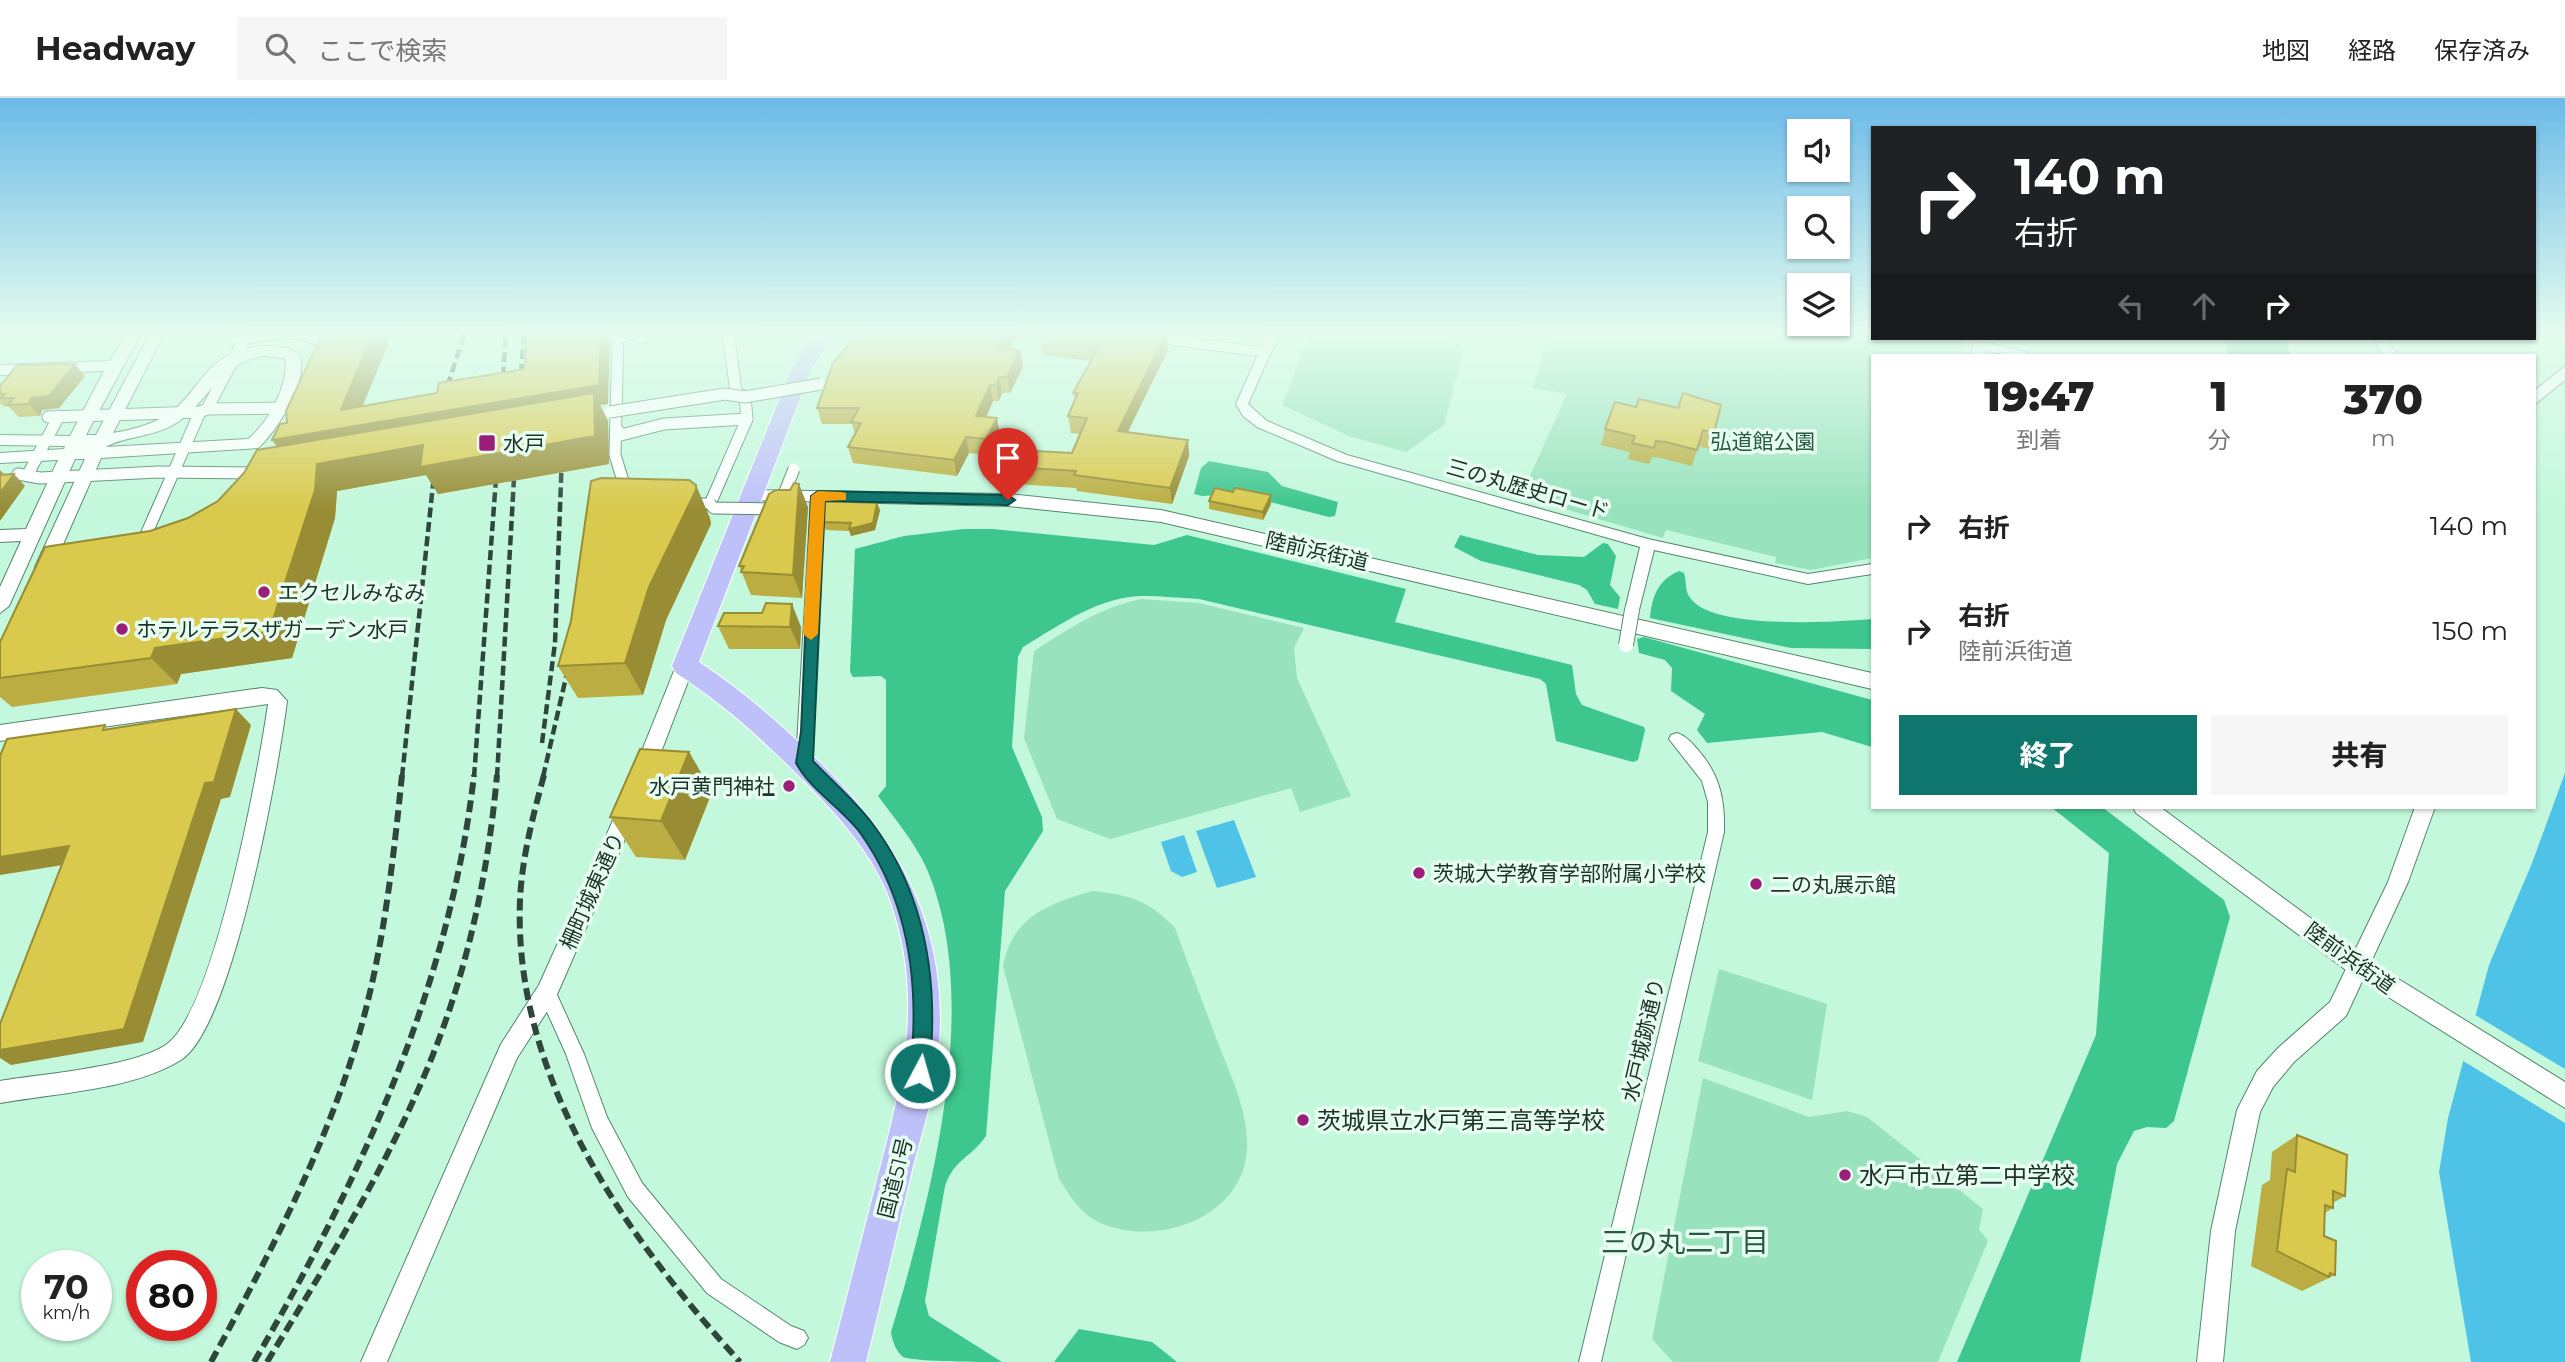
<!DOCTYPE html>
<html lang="ja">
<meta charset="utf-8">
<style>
body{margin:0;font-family:Montserrat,"Noto Sans JP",sans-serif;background:#f6f6f6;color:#222;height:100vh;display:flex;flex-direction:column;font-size:26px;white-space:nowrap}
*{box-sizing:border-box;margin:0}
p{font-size:23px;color:#767676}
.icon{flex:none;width:38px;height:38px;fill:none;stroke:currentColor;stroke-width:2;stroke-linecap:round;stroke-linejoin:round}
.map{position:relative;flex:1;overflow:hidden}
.panel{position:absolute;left:1871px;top:256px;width:665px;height:455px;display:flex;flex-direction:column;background:#fff;border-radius:0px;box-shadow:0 2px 5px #0004}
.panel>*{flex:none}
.guide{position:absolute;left:1871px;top:28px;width:665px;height:214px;border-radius:0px;box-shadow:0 2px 5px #0004;background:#202124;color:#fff;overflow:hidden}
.controls{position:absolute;left:1787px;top:21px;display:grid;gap:14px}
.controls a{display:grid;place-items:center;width:63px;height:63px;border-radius:0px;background:#fff;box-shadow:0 2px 5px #0004;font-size:35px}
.speed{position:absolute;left:21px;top:1152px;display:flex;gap:14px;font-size:35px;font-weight:700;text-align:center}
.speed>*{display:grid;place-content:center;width:91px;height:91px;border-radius:50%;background:#fff;box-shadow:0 2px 5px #0004;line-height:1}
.speed small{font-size:18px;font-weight:400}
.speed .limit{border:10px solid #d22;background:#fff;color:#111}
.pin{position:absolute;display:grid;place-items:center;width:60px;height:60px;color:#fff;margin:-72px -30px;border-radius:50% 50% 50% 0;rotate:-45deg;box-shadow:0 0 7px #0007}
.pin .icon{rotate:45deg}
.me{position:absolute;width:77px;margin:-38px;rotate:6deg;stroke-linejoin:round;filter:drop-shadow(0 0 5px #0008)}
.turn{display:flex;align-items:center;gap:24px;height:147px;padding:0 28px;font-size:32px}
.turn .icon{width:91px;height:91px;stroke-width:2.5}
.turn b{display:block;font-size:49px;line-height:60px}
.lanes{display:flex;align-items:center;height:66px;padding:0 28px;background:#0003;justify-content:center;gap:35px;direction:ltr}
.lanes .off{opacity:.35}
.eta{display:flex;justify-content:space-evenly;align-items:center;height:119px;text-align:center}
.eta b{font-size:42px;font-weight:800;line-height:49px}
.action{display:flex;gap:14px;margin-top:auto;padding:14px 28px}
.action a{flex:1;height:80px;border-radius:0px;background:#0f766e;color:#fff;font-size:28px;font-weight:800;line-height:80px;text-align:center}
.action a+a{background:#f6f6f6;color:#222}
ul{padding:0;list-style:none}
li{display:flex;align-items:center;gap:21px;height:105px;padding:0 28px}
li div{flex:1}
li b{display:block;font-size:26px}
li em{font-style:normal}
header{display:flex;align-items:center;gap:42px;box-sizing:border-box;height:98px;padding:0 35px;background:#fff;border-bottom:2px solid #e0e0e0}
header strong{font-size:33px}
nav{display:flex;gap:38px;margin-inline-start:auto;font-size:24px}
.search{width:490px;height:63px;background:#f6f6f6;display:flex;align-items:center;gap:18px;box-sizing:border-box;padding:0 24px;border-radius:0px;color:#767676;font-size:26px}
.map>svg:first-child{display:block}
</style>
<header>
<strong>Headway</strong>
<div class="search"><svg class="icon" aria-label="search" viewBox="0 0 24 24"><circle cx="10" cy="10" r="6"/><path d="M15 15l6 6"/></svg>ここで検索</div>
<nav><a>地図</a><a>経路</a><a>保存済み</a></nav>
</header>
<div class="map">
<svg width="2565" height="1264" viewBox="0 0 2565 1264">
<rect width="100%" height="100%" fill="#c3f8dc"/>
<!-- green -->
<g fill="#98e2bd">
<path d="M1310 234H1445L1464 251 1444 327 1406 354 1349 338 1282 307Z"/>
<path d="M1549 234H1872V240H1965L1961 257H1872V460L1811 472 1775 465 1776 459 1666 432 1663 440 1521 398 1567 296 1533 290Z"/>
<path d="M1141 501 1199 505 1304 530 1294 550 1297 580 1351 698 1300 714 1291 690 1110 741 1057 721 1024 640 1034 553C1069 531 1100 509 1141 501Z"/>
<path d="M1092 793C1130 797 1148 802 1175 830 1189 869 1204 907 1218 945 1231 979 1249 1014 1247 1052 1242 1122 1154 1150 1098 1124 1080 1115 1070 1098 1059 1081L1003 868C1012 819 1048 806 1092 793Z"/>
<path d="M1719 871 1827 906 1812 1002 1698 963Z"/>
<path d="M1703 980 1809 1019 1847 1013 1867 1019 1983 1111 1979 1131 1988 1143 1938 1264H1673L1652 1241Z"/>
</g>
<!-- forest -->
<g fill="#3dc68e">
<path d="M2225 240H2285L2291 257H2228Z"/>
<path d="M1209 363 1268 374 1282 388 1338 404 1335 418 1329 419 1239 396 1202 398 1194 396 1201 370Z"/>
<path d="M964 431H993L1154 447 1187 437 1406 491 1395 524 1572 567 1576 596 1582 607 1644 629 1645 632 1638 662 1633 664 1556 643 1546 586 1540 581 1199 501C1181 500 1162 498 1144 498 1099 498 1060 527 1023 549L1018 559 1012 649 1042 719 1043 733 1005 793 986 1038C970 1061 955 1060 945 1088L925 1203 929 1218 1002 1264C981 1264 919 1264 903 1259 896 1254 892 1242 891 1234 931 1101 984 901 926 769 914 743 895 721 878 698L886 688V582L881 578 853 579 850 574 855 451 904 438Z"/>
<path d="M1460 437 1538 457 1584 459 1603 445 1608 446 1616 458 1610 487 1620 499 1618 511 1595 506 1587 492 1579 487 1481 463 1454 449Z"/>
<path d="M1679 473 1684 475C1687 485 1684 493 1691 501 1715 532 1835 524 1872 521V551L1791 550 1650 520C1652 498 1658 482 1679 473Z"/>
<path d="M1644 539 1872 602V649L1822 634 1707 645 1697 632 1705 616 1671 593 1672 570 1665 562 1639 555 1637 541Z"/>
<path d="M2051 709H2102L2224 802 2230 819 2174 1023 2166 1030 2147 1029 2134 1033 2117 1066 2080 1264H1957L2096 937 2109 755Z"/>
<path d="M1079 1231 1152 1244 1177 1264H1054Z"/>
</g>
<!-- water -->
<g fill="#4fc3e7">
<path d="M2565 675V1264H2471L2439 1074 2448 1020 2489 867 2532 765Z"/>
<path d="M1234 722 1256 779 1217 790 1196 733Z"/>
<path d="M1184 737 1197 774 1182 779 1171 773 1161 744Z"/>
</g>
<!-- pier -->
<path fill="#c3f8dc" d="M2472 915 2565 971V1025L2460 961Z"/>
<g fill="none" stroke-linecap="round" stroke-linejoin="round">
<!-- pedestrian casing -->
<g stroke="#55866d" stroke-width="13">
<g id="pedestrian">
<path d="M618 234 615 357 627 396"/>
<path d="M245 240C272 237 301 229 324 246V255"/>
<path d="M207 311 287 310"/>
<path d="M48 319 200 314 207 311 245 240H235"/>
<path d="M616 330 621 337 664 326 747 321"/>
<path d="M18 376 40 380 158 374 260 375"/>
<path d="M28 376 59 318"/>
<path d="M699 406H710L747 321 745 299 736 294 728 234"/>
<path d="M141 448 200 314"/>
</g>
</g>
<!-- minor casing -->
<g stroke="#55866d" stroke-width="2">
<g id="minor">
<path d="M628 234H641L649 242 647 245H639Z"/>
<path d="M1980 243 2027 254 2029 257H2007L1976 250 1974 247Z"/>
<path d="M1265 250 1271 254 1248 306 1267 323 1347 357 1648 441 1808 476 1872 466V476L1808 486 1654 452 1639 512 1632 517 1627 516 1625 512 1640 449 1337 363 1257 329 1243 318 1236 306 1259 254Z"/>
<path d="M818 393 825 398 812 665 810 670H798L796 665 811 398Z"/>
<path d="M1677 635C1686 638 1692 645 1698 652 1720 677 1725 702 1724 734L1601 1264H1579L1708 734V704L1702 683 1669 641 1671 637Z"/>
<path d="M547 886 553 888 584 956 607 1019 642 1085 721 1181 791 1228 804 1233 808 1240 804 1247 797 1251 779 1244 707 1195 628 1099 592 1030 566 956 538 894 541 888Z"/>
</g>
</g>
<!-- tertiary casing -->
<g stroke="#55866d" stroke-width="2">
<g id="tertiary">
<path d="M128 234H142L86 337H96L151 234H165L113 335C136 331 159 325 177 309 191 297 200 280 213 268 235 248 274 241 299 256 310 280 277 334 258 350L101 360 53 469 50 473H38L35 469 85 361H75L9 508 0 515V489L21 443 0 444V432L26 431 58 362 0 365V355L64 351 65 348 0 347V337L70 338 104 273 0 277V267L110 263ZM263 258 285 260C290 285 268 325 248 341L106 349C121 339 153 339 173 327 210 305 216 266 263 258Z"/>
<path d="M1108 234H1148L1260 249 1267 234H1281L1270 257 1265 259 1115 239Z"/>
<path d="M1974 240H1988L1985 257H1971Z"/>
<path d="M2373 240H2387L2397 257H2383Z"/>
<path d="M2565 268V282L2534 307V293Z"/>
<path d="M685 561 694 568 653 675 650 681H636L633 675 676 568Z"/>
<path d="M262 590 277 592 287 603C279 669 233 929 181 962 133 992 55 995 0 1005V983C41 976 135 969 167 946 215 911 259 670 268 606L0 643V627Z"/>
<path d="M629 701 636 703 639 709 555 901 517 960 387 1264H361L501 946 539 887 619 709 622 703Z"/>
<path d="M2415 709H2435L2408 784 2346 918 2294 964 2273 989 2260 1014 2235 1133 2223 1264H2197L2211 1133 2237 1012 2257 973 2278 950 2330 904 2388 784Z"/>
</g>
</g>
<!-- secondary casing -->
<g stroke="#55866d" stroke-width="2">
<g id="secondary">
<path d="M752 392 1008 396 1161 412 1872 575V591L1161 424 1008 408 746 402 743 398 746 394Z"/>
<path d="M2133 709H2160L2366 861 2565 984V1010L2350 875 2136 715Z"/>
</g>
</g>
<!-- trunk casing -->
<g stroke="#fff" stroke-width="2">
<path id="trunk" d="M814 234H835L811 272 699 564C739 590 776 622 810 655 905 746 955 840 936 975 931 1006 921 1038 913 1068 897 1133 882 1199 866 1264H830C845 1206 860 1148 875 1090 901 989 927 902 889 799 871 752 833 712 798 677 760 639 721 604 676 575L672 568 791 272Z"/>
</g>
<!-- pedestrian -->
<use href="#pedestrian" stroke="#fff" stroke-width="11"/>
<!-- minor -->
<use href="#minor" fill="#fff" fill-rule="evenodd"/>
<!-- tertiary -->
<use href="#tertiary" fill="#fff" fill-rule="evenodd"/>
<!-- secondary -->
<use href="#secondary" fill="#fff" fill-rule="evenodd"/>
<!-- trunk -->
<use href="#trunk" fill="#bec0fa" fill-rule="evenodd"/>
<!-- rail-far1 -->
<g stroke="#2f473b" stroke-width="4.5" stroke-dasharray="10 4.5" stroke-linecap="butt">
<path d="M520 290 524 234"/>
<path d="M502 293 506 234"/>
<path d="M443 302 465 234"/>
<path d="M542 645 555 545 562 356"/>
<path d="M402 679 435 368"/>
<path d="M474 679 497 367"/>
<path d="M497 679 515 363"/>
<path d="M543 679 570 562"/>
</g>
<!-- rail -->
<g stroke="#2f473b" stroke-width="6" stroke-dasharray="12 6" stroke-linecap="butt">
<path d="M544 677C533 718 522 759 520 802 513 980 626 1139 740 1264"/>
<path d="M211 1264C268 1159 324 1054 358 940 383 855 393 765 402 677"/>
<path d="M254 1264C360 1082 450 889 474 677"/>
<path d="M267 1264C330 1160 396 1055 439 941 471 856 489 767 497 677"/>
</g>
<!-- pedestrian-bridge casing -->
<g stroke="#55866d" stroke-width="13" stroke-linecap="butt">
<g id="pedestrian-bridge">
<path d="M618 240 635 234"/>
<path d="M610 314 725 296 745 299 821 286"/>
<path d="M710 406 714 410 778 411 794 371"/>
</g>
</g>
<!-- minor-bridge casing -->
<g stroke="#55866d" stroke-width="16" stroke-linecap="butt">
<path id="minor-bridge" d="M1626 547 1632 512"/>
</g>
<!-- pedestrian-bridge -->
<use href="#pedestrian-bridge" stroke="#fff" stroke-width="11"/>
<!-- minor-bridge -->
<use href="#minor-bridge" stroke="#fff" stroke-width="14"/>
</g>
<!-- wall -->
<g fill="#bbad41">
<path d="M170 234H232L228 236 173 239Z"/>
<path d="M312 234H393L362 308 608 306 600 307 608 323 609 366 438 396 426 377 337 393 335 420 292 560 181 576 177 586 12 609 0 599V544L150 433 188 420 218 403 277 349 319 243V236Z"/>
<path d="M865 234H1020L1009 251 1020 253 1023 269 1010 295H1002L999 303H993L986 319 1000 336 989 357 969 355 957 378 853 365 848 349 855 336 852 326H822L817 310Z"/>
<path d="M1166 236 1168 252 1128 334 1188 342 1189 358 1172 406 1077 393 1076 390 1015 386 1011 369 1072 355 1080 336 1071 335 1068 318 1075 303 1073 295 1092 263 1043 257 1040 240Z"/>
<path d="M85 278 59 310 42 312 40 318 19 319 8 308 4 309 0 305V288Z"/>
<path d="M1636 309 1714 335 1709 351 1698 348 1692 368 1661 360 1652 359 1649 366 1628 361 1630 354 1601 347 1605 331Z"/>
<path d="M1233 394 1271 397V406L1263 422 1209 411V403Z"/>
<path d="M877 405 880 412 875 432 851 438 849 433 826 432 823 424Z"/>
<path d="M808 409 802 500 751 497 739 468Z"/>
<path d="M710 420 711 426 666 522 643 597 578 600 558 568Z"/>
<path d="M762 515 801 529 800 551H729L718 528Z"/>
<path d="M689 654 712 694 685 762 636 759 610 719Z"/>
<path d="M2297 1037 2345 1098 2333 1105V1110L2325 1115 2324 1138 2335 1177 2302 1193 2251 1168 2262 1087 2270 1082 2272 1054Z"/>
</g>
<!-- shaded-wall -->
<g fill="#988d35">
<path d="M373 234H393L354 329 599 287 601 234H610L608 306 600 307 608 323 609 366 438 396 426 377 337 393 335 420 292 560 181 576 177 586 151 560 155 550 317 366 595 308 286 361 272 342 341 312Z"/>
<path d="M1007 234H1020L1000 265 997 249Z"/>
<path d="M1166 236 1168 252 1120 349 1118 333Z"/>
<path d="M1020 253 1023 269 1010 295 1007 279Z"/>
<path d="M75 266 85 278 59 310 42 312 40 318 29 306 31 300Z"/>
<path d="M999 279 1002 295 999 303 996 287Z"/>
<path d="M990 287 993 303 980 334 976 318Z"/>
<path d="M997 320 1000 336 989 357 986 341Z"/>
<path d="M966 339 969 355 957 378 954 362Z"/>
<path d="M1188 342 1189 358 1172 406 1170 390Z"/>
<path d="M0 372 10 382 14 376 25 388 0 423Z"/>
<path d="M799 386 808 409 802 500 793 477Z"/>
<path d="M696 387 710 420 711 426 666 522 643 597 625 565 649 489Z"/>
<path d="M1271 397V406L1263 422V414Z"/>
<path d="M877 405 880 412 875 432 851 438 849 431Z"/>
<path d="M792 506 801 529 800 551 790 529Z"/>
<path d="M236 611 251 627 230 699 221 701 143 944 11 967 0 960V952L205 685Z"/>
<path d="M689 654 712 694 685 762 661 723Z"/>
<path d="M69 748 88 763 0 777V759Z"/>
</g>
<!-- building -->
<g fill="#d9c94c" stroke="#988d35" stroke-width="2">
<path d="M319 234H373L341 312 437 295 439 285 525 271 527 234H601L599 287 272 342 280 326 287 325 286 313 319 243Z"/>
<path d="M865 234H1007L997 249 1020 253 1007 279H999L996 287H990L976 318 997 320 986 341 966 339 954 362 848 349 861 325 851 324 859 310H817L833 265 853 241Z"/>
<path d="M1043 234H1156L1166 236 1118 333 1188 342 1170 390 1074 377 1076 373 1011 369 1017 352 1072 355 1087 320 1068 318 1078 295H1073L1100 247 1040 240Z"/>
<path d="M75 266 49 298 31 300 29 306 8 307 14 300H1L5 296H0V288L17 267Z"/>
<path d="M594 295 595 338 420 369 423 347 317 366 315 392 269 534 155 550 151 560 0 580V544L45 449 150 433 188 420 218 403 244 375 257 352Z"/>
<path d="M1683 295 1721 307 1714 335 1703 332 1697 352 1666 344 1656 343 1654 350 1632 345 1635 338 1605 331 1615 304 1636 309 1639 301 1678 310Z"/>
<path d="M14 376 0 395V377Z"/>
<path d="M601 380 689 382 696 387V392L649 489 625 565 558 568 571 523 591 383Z"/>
<path d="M794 385 799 386 793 477 741 474 744 468H739L769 396 776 392H790Z"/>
<path d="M1215 390 1233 394 1235 390 1271 397 1263 414 1209 403Z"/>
<path d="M824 403 877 405 873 425 849 431 851 425 823 424Z"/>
<path d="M766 505 792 506 790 529 718 528 724 515H762Z"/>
<path d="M236 611 214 684 205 685 124 931 0 952V926L69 748 0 759V658L7 641 105 627 103 632Z"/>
<path d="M640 651 689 654 661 723 610 719Z"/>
<path d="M2297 1037 2347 1057 2345 1098 2333 1093V1110L2325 1107 2324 1138 2336 1143 2335 1177 2330 1175 2329 1179 2277 1153 2287 1071 2295 1074Z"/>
</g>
<!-- sky -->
<linearGradient id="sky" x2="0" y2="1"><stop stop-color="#6bbae8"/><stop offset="0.57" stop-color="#e4fcef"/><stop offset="1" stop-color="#e4fcef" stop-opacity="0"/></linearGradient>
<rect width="2565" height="411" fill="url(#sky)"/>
<!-- route -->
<path fill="#0f766e" stroke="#0a4d48" stroke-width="2" d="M818 393 1008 397 1015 402 1008 407 825 403 813 663C832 683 855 703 872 725 927 798 939 887 929 975L927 982 920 984 913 982 910 975C920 891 911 807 861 736 843 711 811 693 796 665L801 634 811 398Z"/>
<!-- slow -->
<path fill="#f59e0b" d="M841 394 846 395V402L825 403 818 536 811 542 803 536 811 398 818 393Z"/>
<!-- markers -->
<g fill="#991f78" stroke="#e8fdf1" stroke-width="2.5">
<rect x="478" y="336" width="18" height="18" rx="3.5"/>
<circle cx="264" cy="494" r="7"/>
<circle cx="122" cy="531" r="7"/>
<circle cx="789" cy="688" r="7"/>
<circle cx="1419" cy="775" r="7"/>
<circle cx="1756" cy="786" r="7"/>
<circle cx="1303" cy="1022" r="7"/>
<circle cx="1845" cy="1077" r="7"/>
</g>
<g text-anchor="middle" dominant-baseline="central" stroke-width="7" stroke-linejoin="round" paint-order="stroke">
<!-- park labels -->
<g font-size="21" fill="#275b43" stroke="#e8fdf1">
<text x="1763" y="343">弘道館公園</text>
</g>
<!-- poi labels -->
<g font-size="21" fill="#1d3228" stroke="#e8fdf1" text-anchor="start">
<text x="503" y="345">水戸</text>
<text x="278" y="494">エクセルみなみ</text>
<text x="136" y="531">ホテルテラスザガーデン水戸</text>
<text x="775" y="688" text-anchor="end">水戸黄門神社</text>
<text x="1433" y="775">茨城大学教育学部附属小学校</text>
<text x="1770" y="786">二の丸展示館</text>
</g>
<!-- street labels -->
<g font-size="21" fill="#1d3228" stroke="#e8fdf1">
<text transform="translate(1528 391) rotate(16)">三の丸歴史ロード</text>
<text transform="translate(1317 453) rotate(13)">陸前浜街道</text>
<text transform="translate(592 793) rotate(-66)">柵町城東通り</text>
<text transform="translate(2350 860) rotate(36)">陸前浜街道</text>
<text transform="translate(1643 942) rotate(-77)">水戸城跡通り</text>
<text transform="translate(895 1080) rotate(-76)">国道51号</text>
</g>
<!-- near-poi labels -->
<g font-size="24" fill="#1d3228" stroke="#e8fdf1" text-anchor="start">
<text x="1317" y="1022">茨城県立水戸第三高等学校</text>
<text x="1859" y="1077">水戸市立第二中学校</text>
</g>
<!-- near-neighbourhood labels -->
<g font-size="28" fill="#285842" stroke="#e8fdf1">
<text x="1685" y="1144">三の丸二丁目</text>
</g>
</g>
</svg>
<div class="controls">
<a><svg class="icon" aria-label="sound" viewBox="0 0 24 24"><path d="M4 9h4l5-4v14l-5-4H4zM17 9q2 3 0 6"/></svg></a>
<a><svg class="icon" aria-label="search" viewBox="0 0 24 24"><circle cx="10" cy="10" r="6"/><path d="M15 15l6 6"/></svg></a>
<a><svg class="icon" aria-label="layers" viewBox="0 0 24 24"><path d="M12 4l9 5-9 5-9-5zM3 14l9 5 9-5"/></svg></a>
</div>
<div class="speed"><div>70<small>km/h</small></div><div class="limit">80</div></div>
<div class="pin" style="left:1008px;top:402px;background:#d93025"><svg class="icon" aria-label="arrive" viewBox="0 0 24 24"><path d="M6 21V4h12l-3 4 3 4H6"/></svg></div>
<svg class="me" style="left:920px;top:975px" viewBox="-20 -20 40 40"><circle r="17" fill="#0f766e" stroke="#fff" stroke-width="3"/><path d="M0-11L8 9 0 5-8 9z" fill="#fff"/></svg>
<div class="guide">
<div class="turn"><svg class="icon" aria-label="right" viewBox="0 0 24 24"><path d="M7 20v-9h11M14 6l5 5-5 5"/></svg><div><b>140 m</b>右折</div></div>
<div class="lanes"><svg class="icon off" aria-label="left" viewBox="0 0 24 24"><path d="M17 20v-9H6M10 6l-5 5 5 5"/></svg><svg class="icon off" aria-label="ahead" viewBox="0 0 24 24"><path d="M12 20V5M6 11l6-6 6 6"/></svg><svg class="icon" aria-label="right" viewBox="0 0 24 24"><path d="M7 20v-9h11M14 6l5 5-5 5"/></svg></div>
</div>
<section class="panel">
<div class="eta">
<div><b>19:47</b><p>到着</p></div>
<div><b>1</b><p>分</p></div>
<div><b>370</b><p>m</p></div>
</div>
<ul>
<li><svg class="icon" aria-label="right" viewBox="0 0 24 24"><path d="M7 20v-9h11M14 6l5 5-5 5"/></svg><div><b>右折</b></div><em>140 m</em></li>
<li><svg class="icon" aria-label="right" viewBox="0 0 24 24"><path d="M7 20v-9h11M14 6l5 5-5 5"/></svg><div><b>右折</b><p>陸前浜街道</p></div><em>150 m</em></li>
</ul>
<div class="action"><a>終了</a><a>共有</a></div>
</section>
</div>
